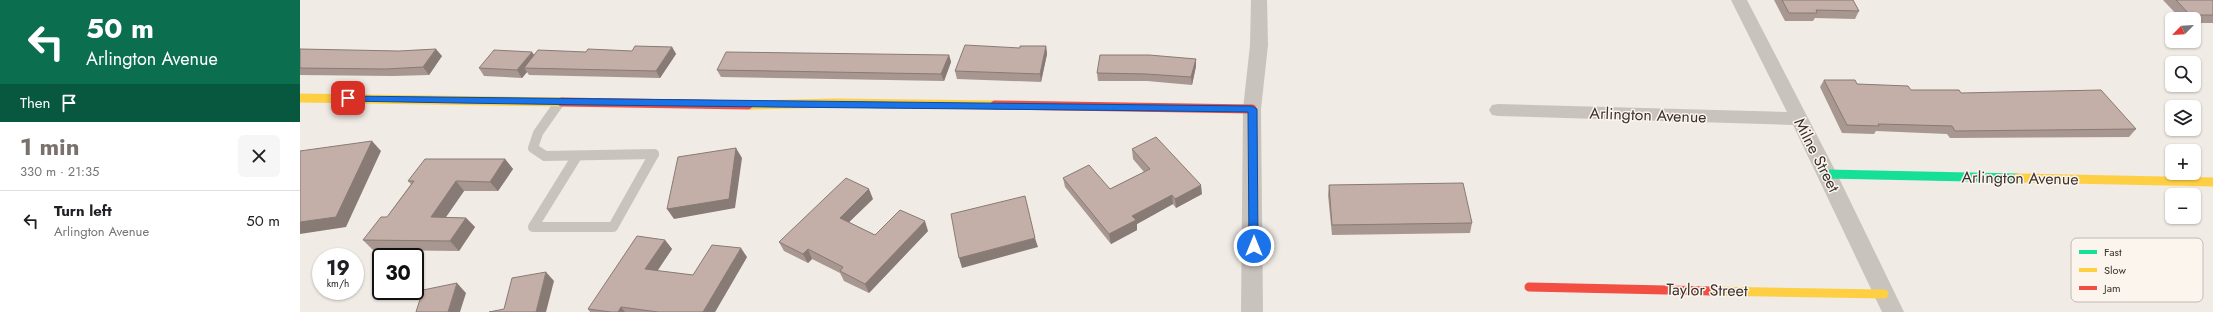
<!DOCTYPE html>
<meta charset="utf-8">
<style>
body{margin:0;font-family:Jost,sans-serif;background:#f6f6f6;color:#202124;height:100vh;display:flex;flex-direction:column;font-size:15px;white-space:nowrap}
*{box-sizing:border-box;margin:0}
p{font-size:13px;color:#757577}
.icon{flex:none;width:22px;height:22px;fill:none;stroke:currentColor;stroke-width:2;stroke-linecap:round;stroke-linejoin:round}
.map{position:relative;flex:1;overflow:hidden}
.side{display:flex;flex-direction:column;background:#fff;width:300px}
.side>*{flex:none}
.banner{background:#0b6e4f;color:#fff;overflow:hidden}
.needle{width:26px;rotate:246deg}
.buttons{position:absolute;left:1865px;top:12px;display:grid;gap:8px}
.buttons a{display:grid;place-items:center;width:36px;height:36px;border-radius:6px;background:#fff;box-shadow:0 1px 3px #0004;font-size:20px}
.speed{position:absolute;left:12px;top:248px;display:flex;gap:8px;font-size:20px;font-weight:700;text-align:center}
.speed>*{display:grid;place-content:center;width:52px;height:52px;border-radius:50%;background:#fff;box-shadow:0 1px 3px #0004;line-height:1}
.speed small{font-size:10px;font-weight:400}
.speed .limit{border:2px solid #111;border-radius:6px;background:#fff;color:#111}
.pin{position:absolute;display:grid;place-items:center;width:34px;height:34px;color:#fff;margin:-17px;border-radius:8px;box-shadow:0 2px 6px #0006}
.me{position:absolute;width:44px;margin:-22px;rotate:0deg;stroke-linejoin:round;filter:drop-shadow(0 0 3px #0008)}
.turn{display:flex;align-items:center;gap:14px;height:84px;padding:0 20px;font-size:18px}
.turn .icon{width:52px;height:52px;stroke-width:2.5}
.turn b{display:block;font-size:28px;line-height:34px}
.then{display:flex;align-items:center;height:38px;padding:0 20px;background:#0003;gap:8px;font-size:15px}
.round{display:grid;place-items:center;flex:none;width:42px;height:42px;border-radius:6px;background:#f6f6f6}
.head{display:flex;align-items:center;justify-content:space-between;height:68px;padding:0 20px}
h1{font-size:24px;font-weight:700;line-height:30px;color:#7a716c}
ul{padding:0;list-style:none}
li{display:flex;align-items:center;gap:12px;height:60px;padding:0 20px;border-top:1px solid #e0e0e0}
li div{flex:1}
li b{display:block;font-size:15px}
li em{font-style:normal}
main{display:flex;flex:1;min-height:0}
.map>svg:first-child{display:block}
</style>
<main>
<section class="side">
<div class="banner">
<div class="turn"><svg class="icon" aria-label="left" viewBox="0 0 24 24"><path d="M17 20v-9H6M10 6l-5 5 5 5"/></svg><div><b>50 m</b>Arlington Avenue</div></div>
<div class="then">Then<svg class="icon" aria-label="arrive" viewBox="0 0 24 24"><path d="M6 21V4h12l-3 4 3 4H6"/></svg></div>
</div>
<div class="head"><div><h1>1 min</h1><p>330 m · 21:35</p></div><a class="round"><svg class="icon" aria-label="close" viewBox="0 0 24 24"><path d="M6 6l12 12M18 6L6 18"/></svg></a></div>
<ul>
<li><svg class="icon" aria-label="left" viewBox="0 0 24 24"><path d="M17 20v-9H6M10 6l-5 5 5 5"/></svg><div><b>Turn left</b><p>Arlington Avenue</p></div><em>50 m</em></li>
</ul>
</section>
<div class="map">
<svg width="1913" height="312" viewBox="0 0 1913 312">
<rect width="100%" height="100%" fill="#f0ebe5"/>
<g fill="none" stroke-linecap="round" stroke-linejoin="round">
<!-- lane -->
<g stroke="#c9c3be" stroke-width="10">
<path d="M259 103 238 133 233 148 245 156 354 154"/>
<path d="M277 156 233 227H313L354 154"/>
</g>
<!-- street -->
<g fill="#c9c3be" fill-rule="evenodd">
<path d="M951 0H967L968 45 961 109 963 312H941L943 109 950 45Z"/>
<path d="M1431 0H1447L1537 174 1604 312H1582L1493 125 1198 116 1192 115 1189 110 1192 105 1198 104 1487 112Z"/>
</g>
<!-- fast -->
<path stroke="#16e098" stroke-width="9" d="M1527 174 1717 178"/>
<!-- slow -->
<g stroke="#ffcf43" stroke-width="9">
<path d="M0 98 262 102"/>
<path d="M448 105 535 103 695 105"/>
<path d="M1717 178 1913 182"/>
<path d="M1412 291 1584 294"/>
</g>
<!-- jam -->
<g stroke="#f24e42" stroke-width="9">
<path d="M262 102 448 105"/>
<path d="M695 105 952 109"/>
<path d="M1229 287 1412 291"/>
</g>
</g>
<!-- wall -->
<g fill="#a89690">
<path d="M1474 0H1553L1559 11 1555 19 1515 18 1513 21H1485Z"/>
<path d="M1863 0H1913V23H1894V19H1881Z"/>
<path d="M746 46 747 54 741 82 657 79 655 71 720 48Z"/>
<path d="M372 47 376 54 360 78 229 75 227 72 222 78 184 76 179 68 286 52 332 51Z"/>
<path d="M0 49 142 56 129 75 92 76 0 75Z"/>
<path d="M649 55 651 62 644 81 421 77 417 70Z"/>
<path d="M896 59V66L892 85 847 81H798L797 73Z"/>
<path d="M1524 80 1557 84 1611 90 1661 93 1836 129 1829 137 1650 138 1647 134 1576 131 1574 134 1542 133 1520 87Z"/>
<path d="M832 149 902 194 876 208 873 204 837 224V230L811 244 765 187 763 178 810 189 844 172 833 159Z"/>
<path d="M205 159 213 169 198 191H164L146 217 166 218 175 227 159 251 73 250 63 240 87 217 111 184 108 181Z"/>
<path d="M1029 185 1172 223 1170 233 1032 235 1028 195Z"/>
<path d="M573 199 549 222 575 235 628 231 569 293 544 281 540 273 512 259 508 263 484 251 479 242Z"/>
<path d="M365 240 372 249 357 271 393 275 447 257 415 312H290L288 309Z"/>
</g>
<!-- shaded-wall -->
<g fill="#887a75">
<path d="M746 46 747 54 741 82 740 74Z"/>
<path d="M372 47 376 54 360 78 356 71Z"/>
<path d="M136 49 142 56 129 75 123 67Z"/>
<path d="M232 52 237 59 224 68 227 72 222 78 217 70Z"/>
<path d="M649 55 651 62 644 81 641 74Z"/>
<path d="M896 59V66L892 85 891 77Z"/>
<path d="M72 141 81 151 46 227 0 234V222Z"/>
<path d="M436 148 442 158 435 208 374 219 367 209Z"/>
<path d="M205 159 213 169 198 191 190 182Z"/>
<path d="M156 181 164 191 139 227 131 217Z"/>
<path d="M901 185 902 194 876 208 875 199Z"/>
<path d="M569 189 573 199 544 227 540 218Z"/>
<path d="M872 195 873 204 837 224V230L811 244 809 234 832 216Z"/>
<path d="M166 218 175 227 159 251 150 241Z"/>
<path d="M625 221 628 231 569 293 565 284Z"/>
<path d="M735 238 738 247 662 268 659 258Z"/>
<path d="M365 240 372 249 352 279 345 269Z"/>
<path d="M441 248 447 257 415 312H403Z"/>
<path d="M508 249 512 259 508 263 503 254Z"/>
<path d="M246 272 254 281 246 312H236Z"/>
<path d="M157 283 166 293 160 312H148Z"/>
<path d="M321 307 325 312H318Z"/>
</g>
<!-- building -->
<g fill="#c3afa7" stroke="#887a75">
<path d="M1482 0H1553L1559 11 1516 10 1517 13H1489Z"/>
<path d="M1876 0H1913V15H1890Z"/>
<path d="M665 45 720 48V46H746L740 74 655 71Z"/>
<path d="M335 46 372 47 356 71 224 68 238 50 286 52 288 49 332 51Z"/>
<path d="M0 49 99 51 136 49 123 67 85 69 0 68Z"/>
<path d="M194 50 232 52 217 70 179 68Z"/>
<path d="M426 52 649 55 641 74 417 70Z"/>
<path d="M800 55H849L896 59 891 77 846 74 797 73Z"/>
<path d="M1524 80H1555L1557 84 1608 86 1611 90H1659L1661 93 1801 90 1836 129 1655 131 1652 126 1578 124 1579 126 1547 125Z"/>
<path d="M856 137 901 185 875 199 872 195 832 216 836 220 809 234 763 178 789 165 810 189 850 169 832 149Z"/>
<path d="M72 141 36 217 0 222V151Z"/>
<path d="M436 148 429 199 367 209 378 157Z"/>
<path d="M125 159H205L190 182 156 181 131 217 166 218 150 241 63 240 81 217H87L114 181H108Z"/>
<path d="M546 178 569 189 540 218 575 235 600 210 625 221 565 284 540 271 543 267 508 249 503 254 479 242Z"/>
<path d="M1163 183 1172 223 1032 225 1029 185Z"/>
<path d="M725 196 735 238 659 258 651 214Z"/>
<path d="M337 236 365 240 345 269 393 275 412 245 441 248 403 312H358L321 307 318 312H311L288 309Z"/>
<path d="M246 272 236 312H189L204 309 212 278Z"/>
<path d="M157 283 148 312H116L123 290Z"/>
</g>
<!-- route -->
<path fill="#1a73e8" stroke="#114b97" d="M45 96 952 106 957 109 958 246 954 250 949 246 948 112C648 108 348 107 48 101H45Z"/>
<g text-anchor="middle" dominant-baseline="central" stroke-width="3" stroke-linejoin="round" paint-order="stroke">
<!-- street labels -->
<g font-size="16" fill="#3b302b" stroke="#fbf5ee">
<text transform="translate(1348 115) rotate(2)">Arlington Avenue</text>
<text transform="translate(1517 155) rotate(63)">Milne Street</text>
<text transform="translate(1720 178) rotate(1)">Arlington Avenue</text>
<text transform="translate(1407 290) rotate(1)">Taylor Street</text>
</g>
</g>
<!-- legend -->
<rect x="1771" y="238" width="132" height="64" rx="6" fill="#fbf5ee" stroke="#c1bab4" stroke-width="1"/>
<rect x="1779" y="250" width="18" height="4" fill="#16e098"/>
<rect x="1779" y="268" width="18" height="4" fill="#ffcf43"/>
<rect x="1779" y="286" width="18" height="4" fill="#f24e42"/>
<g font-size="11" fill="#3b302b">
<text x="1804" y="256">Fast</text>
<text x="1804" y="274">Slow</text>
<text x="1804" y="292">Jam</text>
</g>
</svg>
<div class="buttons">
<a><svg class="needle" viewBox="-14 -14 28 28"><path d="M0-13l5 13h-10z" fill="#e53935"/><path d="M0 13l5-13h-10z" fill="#757577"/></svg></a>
<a><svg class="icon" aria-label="search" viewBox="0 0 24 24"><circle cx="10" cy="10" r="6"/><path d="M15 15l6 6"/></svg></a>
<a><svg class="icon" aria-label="layers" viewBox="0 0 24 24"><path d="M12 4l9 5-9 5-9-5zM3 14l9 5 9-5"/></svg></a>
<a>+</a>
<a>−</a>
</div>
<div class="speed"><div>19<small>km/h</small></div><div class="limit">30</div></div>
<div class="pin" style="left:48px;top:98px;background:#d93025"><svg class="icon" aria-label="arrive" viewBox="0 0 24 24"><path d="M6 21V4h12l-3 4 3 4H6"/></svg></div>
<svg class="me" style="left:954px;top:246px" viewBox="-20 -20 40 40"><circle r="17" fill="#1a73e8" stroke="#fff" stroke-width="3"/><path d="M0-11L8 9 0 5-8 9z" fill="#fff"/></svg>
</div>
</main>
